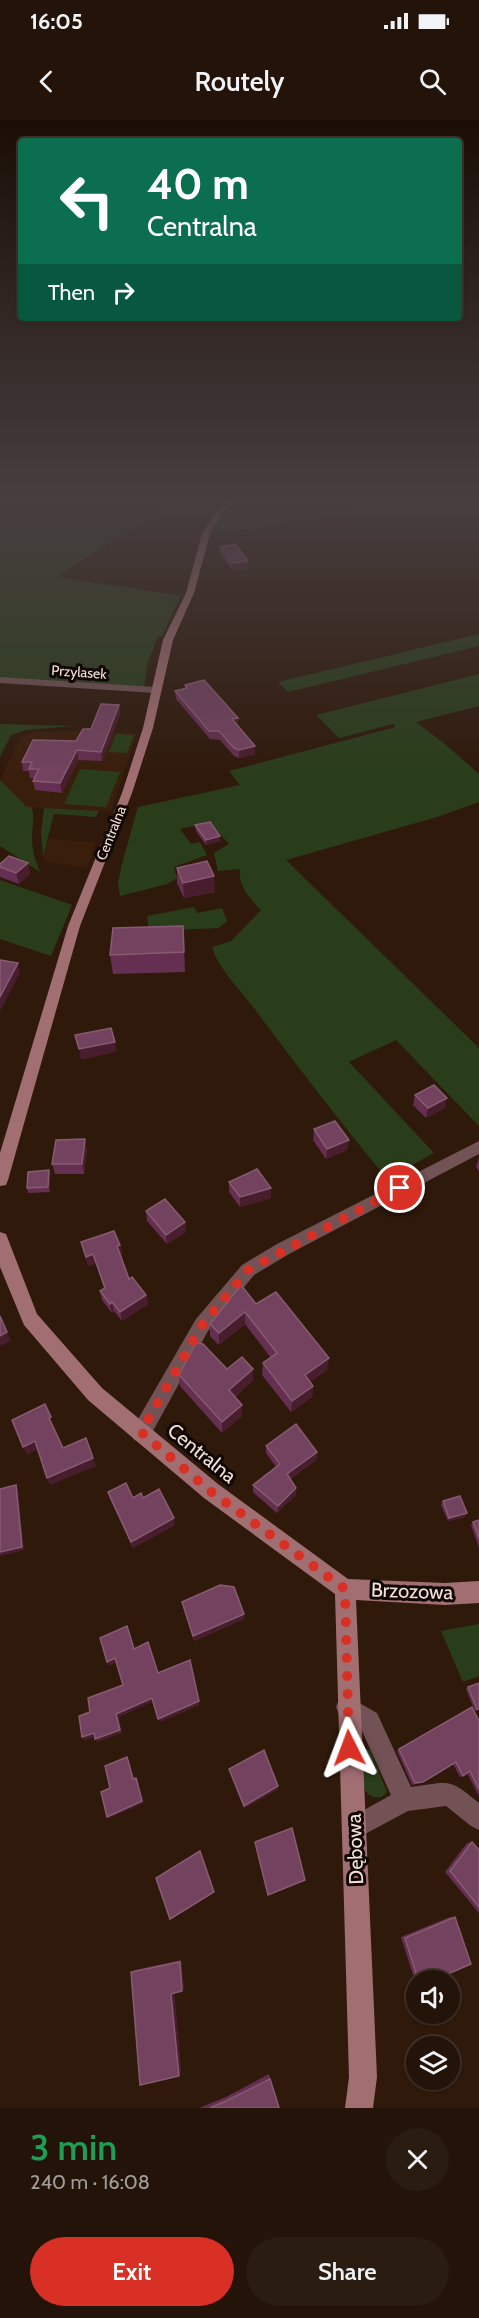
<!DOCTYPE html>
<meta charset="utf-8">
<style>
body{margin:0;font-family:Cabin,sans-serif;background:#2b1c12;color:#f1f3f6;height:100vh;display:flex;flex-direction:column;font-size:22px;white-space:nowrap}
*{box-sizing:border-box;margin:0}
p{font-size:20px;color:#a39e9c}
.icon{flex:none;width:33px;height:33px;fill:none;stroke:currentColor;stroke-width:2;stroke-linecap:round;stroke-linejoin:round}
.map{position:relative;height:1988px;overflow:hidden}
.details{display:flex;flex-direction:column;background:#231308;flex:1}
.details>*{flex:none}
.hud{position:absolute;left:18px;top:18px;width:444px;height:183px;border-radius:6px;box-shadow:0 2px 4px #0004,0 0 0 2px #403229;background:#0b6e4f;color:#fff;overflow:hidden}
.buttons{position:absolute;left:406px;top:1850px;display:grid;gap:12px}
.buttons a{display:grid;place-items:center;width:54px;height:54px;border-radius:50%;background:#231308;box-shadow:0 2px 4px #0004,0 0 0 2px #403229;font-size:30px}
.pin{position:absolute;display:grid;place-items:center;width:51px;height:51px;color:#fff;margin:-26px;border:3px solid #fff;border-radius:50%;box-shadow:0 2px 6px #0007}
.me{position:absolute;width:66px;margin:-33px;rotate:357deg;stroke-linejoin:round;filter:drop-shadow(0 0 4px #0008)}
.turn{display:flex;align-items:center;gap:21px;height:126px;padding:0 30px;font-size:27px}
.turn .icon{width:78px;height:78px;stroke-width:2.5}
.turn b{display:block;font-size:42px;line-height:51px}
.then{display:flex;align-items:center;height:57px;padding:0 30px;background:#0003;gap:12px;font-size:22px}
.round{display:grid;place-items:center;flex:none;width:63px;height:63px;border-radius:32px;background:#2b1c12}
.summary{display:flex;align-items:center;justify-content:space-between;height:102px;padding:0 30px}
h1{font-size:36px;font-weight:600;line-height:45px;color:#1e9e55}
.action{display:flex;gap:12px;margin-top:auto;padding:12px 30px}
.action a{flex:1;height:69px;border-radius:36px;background:#d93025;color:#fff;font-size:24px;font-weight:600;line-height:69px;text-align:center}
.action a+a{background:#2b1c12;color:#f1f3f6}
.status{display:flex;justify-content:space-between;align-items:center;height:42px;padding:0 30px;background:#231308;direction:ltr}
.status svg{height:16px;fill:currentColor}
header{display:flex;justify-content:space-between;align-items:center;height:78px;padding:0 30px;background:#231308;font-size:27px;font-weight:600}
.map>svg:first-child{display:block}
</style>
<div class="status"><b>16:05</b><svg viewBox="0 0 49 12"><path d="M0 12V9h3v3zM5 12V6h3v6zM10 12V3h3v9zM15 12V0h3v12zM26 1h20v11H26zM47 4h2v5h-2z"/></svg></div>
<header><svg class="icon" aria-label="back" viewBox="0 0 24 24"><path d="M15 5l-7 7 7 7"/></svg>Routely<svg class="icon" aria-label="search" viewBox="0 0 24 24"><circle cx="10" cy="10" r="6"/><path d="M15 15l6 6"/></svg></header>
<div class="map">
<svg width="479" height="1988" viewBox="0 0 479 1988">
<rect width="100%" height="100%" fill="#2f190b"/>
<!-- built -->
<g fill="#3a1e0c">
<path d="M80 611 137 613 111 692 27 687 0 660 21 616 35 612Z"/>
<path d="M48 719 96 722 87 748 44 741 43 736Z"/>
</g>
<!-- green -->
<g fill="#2a3d1b">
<path d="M0 378H187L96 431 58 457 181 476 162 516H158L148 542 144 567 0 558Z"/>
<path d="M242 378H363L374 387 212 415 223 393Z"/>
<path d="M479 514V526L288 572 278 562Z"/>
<path d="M479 554V586L416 602 445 624 479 654V682L437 697 286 740 479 928V1006L396 920 349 942 434 1033 387 1059C341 1003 297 946 253 887 239 868 219 850 212 827L231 821 261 790C249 778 238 766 240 749L218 751 214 733 229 724 214 707 192 706 180 709 191 724 200 722 207 735 174 747 177 758 167 764 120 776 118 762 123 740 138 687 240 665 229 651 396 607 393 604 339 618 316 595Z"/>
<path d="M0 604 73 606 26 610 11 615 0 637Z"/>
<path d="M116 614 134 615 127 633 109 632Z"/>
<path d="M80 649 120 652 106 687 64 684Z"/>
<path d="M0 660 27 687H31C36 697 32 706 32 717 32 730 35 740 40 752L0 726Z"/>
<path d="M44 688 99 691 96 697 54 694 43 736 41 712Z"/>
<path d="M0 760 72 785 51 836 0 819Z"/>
<path d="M194 787 197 793 222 788 227 801 219 808 149 811 147 796Z"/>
<path d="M479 1504V1556L463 1562 441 1511Z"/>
<path d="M363 1628 370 1630 387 1672C383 1677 380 1678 374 1677 358 1674 360 1640 363 1628Z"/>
</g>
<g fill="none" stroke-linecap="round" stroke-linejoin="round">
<!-- street -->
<g fill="#725254" fill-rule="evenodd">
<path d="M0 557 155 567 160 570 155 573 0 563Z"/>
<path d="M479 1021V1034L289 1134 254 1155 208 1211 148 1320 141 1322 134 1320 131 1313 134 1306 196 1199 242 1145 277 1124Z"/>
<path d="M347 1576 377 1593 411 1667C450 1662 448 1657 479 1683V1710L471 1706 446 1686 408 1691 354 1720 346 1716 342 1708 346 1700 391 1675 361 1609 339 1595 336 1587 339 1579Z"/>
</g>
<!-- secondary -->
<g fill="#a16e72" fill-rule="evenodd">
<path d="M233 378H241L224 392 210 414 194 473 173 520 153 608 132 673 80 806 8 1060 6 1065 0 1066V1033L68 806 122 673 143 608 163 520 186 473 202 414 218 389Z"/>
<path d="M0 1112 6 1114 37 1194 102 1268 218 1364 348 1459 445 1463 479 1461V1483L445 1485 356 1480 377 1957 373 1988H345L349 1957 335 1474 204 1378 88 1280 24 1205 0 1147Z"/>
</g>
</g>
<!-- wall -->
<g fill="#642f50">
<path d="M220 427 248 441V449L233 451 220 434Z"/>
<path d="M185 565 238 598V606L255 626V634L239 638 234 636 220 620 210 619 176 579 175 571 185 569Z"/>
<path d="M119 585 120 594 102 641 78 640 62 673 35 670 33 661 35 658H30L29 651H23L22 642 76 621Z"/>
<path d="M195 705 220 716V721L206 725 196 711Z"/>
<path d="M28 743 30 754 19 764 0 757V744Z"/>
<path d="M177 748 215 772 184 778 177 763Z"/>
<path d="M183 806 185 852 113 854 110 835Z"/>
<path d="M415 975 445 988 426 998 413 985Z"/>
<path d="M314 1009 349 1020 347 1030 326 1039 313 1020Z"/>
<path d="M87 1029 84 1054H55L52 1044Z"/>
<path d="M479 1037V1051L476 1047Z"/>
<path d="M50 1055V1072L28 1073 27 1068Z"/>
<path d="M229 1062 271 1078 240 1087 229 1072Z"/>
<path d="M146 1091 185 1102 186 1112 167 1124 147 1101Z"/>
<path d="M81 1122 120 1125 122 1135H120L129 1159 146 1175 148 1184 122 1201 114 1191 112 1193 102 1180 100 1171 104 1168 96 1143 88 1146Z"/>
<path d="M256 1184 327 1250 310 1262 313 1266 312 1277 291 1292 262 1255 263 1243 271 1238 245 1204 219 1225 210 1216V1204Z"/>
<path d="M227 1249H253V1260L235 1277 242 1296 222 1313 180 1266 179 1255Z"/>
<path d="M266 1326 317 1332 316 1340 290 1359 296 1368V1375L277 1393 253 1372V1365L276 1347 266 1333Z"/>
<path d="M108 1372 133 1378H143L175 1405 133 1428 110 1379Z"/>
<path d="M443 1381 465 1397 448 1401 441 1385Z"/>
<path d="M479 1400V1428L471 1405 473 1402Z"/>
<path d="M182 1482 244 1494V1499L194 1521Z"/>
<path d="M468 1567 479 1590 475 1591 466 1569Z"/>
<path d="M479 1601V1676L467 1653 460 1657 453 1644 420 1663 412 1665 397 1631 399 1629Z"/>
<path d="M229 1649 278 1666V1669L244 1688Z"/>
<path d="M472 1722 479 1730V1793L445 1752 467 1723Z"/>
<path d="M450 1797H455L434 1860H417V1865L416 1864 401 1817Z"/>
<path d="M181 1840 184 1868 182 1871 174 1873 181 1950 179 1956 131 1852 135 1850Z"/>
<path d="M269 1954 280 1988H199L226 1977Z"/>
</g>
<!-- shaded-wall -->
<g fill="#481e2e">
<path d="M248 441V449L233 451 232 443Z"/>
<path d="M119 585 120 594 102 641 101 632Z"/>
<path d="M238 598V606L232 607V599Z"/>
<path d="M255 626V634L239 638V630Z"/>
<path d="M77 630 78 640 62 673 60 663Z"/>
<path d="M220 716V721L206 725V720Z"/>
<path d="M28 743 30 754 19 764 16 753Z"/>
<path d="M214 756 215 772 184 778 183 763Z"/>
<path d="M18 843 20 853 0 891V877Z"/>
<path d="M115 922 116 932 81 940 79 929Z"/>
<path d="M447 978 445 988 426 998 428 988Z"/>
<path d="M85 1019 87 1029 84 1054 82 1044Z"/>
<path d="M349 1020 347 1030 326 1039 327 1029Z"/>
<path d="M49 1050 50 1055V1072L48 1067Z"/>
<path d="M271 1068V1078L240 1087V1077Z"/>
<path d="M185 1102 186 1112 167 1124 166 1115Z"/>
<path d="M120 1125 122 1135 119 1136 117 1126Z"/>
<path d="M93 1134 96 1143 88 1146 86 1137Z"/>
<path d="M146 1175 148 1184 122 1201 120 1192Z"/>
<path d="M112 1182 114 1191 112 1193 110 1184Z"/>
<path d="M245 1192V1204L219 1225V1213Z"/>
<path d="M7 1212 11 1221 0 1226V1216Z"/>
<path d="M329 1238 327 1250 303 1267 305 1255Z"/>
<path d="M253 1249V1260L229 1282V1270Z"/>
<path d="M313 1266 312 1277 291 1292 292 1281Z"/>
<path d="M242 1285V1296L222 1313V1302Z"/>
<path d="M35 1321 39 1328 27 1335 23 1327Z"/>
<path d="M317 1332 316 1340 286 1361 287 1354Z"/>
<path d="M93 1338 96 1346 50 1365 47 1358Z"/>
<path d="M16 1365 18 1369 24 1430 0 1436V1432Z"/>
<path d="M296 1368V1375L277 1393 278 1386Z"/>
<path d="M467 1393 465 1397 448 1401 449 1398Z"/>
<path d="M174 1398 175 1405 133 1428 131 1422Z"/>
<path d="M244 1494V1499L194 1521 193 1516Z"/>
<path d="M115 1538 117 1542 109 1546 107 1542Z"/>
<path d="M152 1578 154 1581 119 1597 122 1613 98 1622 95 1619 116 1594Z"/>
<path d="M199 1581 200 1585 160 1602 158 1599Z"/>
<path d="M94 1613 96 1616 85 1620 82 1617Z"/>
<path d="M127 1637 129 1640 135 1661 133 1659Z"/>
<path d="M136 1658 138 1660 144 1683 109 1698 107 1697Z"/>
<path d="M278 1666V1669L244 1688V1686Z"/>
<path d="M181 1840 184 1868 182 1871 180 1842Z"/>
<path d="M174 1871 181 1950 179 1956 171 1874Z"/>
</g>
<!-- building -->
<g fill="#73425f" stroke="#875b72" stroke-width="1.5">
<path d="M235 424 248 441 232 443 220 427Z"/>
<path d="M204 560 238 598 232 599 255 626 239 630 234 628 219 611H209L175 571 187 568 185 565Z"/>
<path d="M101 584 119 585 101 632 77 630 60 663 33 661 39 649H29L32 642H22L33 620 76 621 83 609H91Z"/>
<path d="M210 702 220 716 206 720 195 705Z"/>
<path d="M9 736 28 743 16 753 0 747V744Z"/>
<path d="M207 741 214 756 183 763 177 748Z"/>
<path d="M183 806 184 832 110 835 113 808Z"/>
<path d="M0 840 18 843 0 877Z"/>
<path d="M111 908 115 922 79 929 75 915Z"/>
<path d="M434 965 447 978 428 988 415 975Z"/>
<path d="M335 1001 349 1020 327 1029 314 1009Z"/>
<path d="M85 1019 82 1044H52L56 1020Z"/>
<path d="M257 1049 271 1068 240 1077 229 1062Z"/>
<path d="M49 1050 48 1067 27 1068 28 1052Z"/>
<path d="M165 1079 185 1102 166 1115 146 1091Z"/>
<path d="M114 1111 120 1125 117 1126 129 1159 132 1157 146 1175 120 1192 112 1182 110 1184 100 1171 105 1168 93 1134 86 1137 81 1122Z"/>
<path d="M241 1165 256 1184 276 1172 329 1238 305 1255 313 1266 292 1281 263 1243 277 1233 245 1192 219 1213 210 1204Z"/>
<path d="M0 1196 7 1212 0 1216Z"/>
<path d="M196 1223 203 1224 227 1249 242 1237 253 1249 229 1270 242 1285 222 1302 179 1255Z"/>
<path d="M45 1284 51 1297 49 1298 63 1328 86 1318 93 1338 47 1358 35 1321 23 1327 12 1300Z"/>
<path d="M296 1304 317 1332 287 1354 296 1368 278 1386 253 1365 280 1344 266 1326Z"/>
<path d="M126 1363 133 1378 141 1373 143 1378 159 1369 174 1398 131 1422 108 1372Z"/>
<path d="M16 1365 22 1427 0 1432V1369Z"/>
<path d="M460 1376 467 1393 449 1398 443 1381Z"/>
<path d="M479 1400V1418L473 1402Z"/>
<path d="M220 1465 234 1467 244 1494 193 1516 182 1482Z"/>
<path d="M127 1506 134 1529 148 1522 158 1553 190 1540 199 1581 158 1599 152 1578 116 1594 120 1610 95 1619 94 1613 82 1617 79 1596 90 1592 88 1578 123 1565 115 1538 107 1542 100 1518Z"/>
<path d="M479 1563V1589H477L468 1567Z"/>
<path d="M472 1587 479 1601V1669L470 1651 463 1656 456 1642 423 1662 415 1663 399 1629Z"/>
<path d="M264 1630 278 1666 244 1686 229 1649Z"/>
<path d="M127 1637 133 1659 136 1658 142 1681 107 1697 101 1672 110 1668 105 1646Z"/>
<path d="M292 1708 305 1760 268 1775 255 1722Z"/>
<path d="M472 1722 479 1730V1787L450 1751Z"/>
<path d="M200 1731 214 1772 170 1799 156 1758Z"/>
<path d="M455 1797 471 1844 434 1860H418L405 1818Z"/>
<path d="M180 1842 182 1871 171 1874 179 1956 140 1965 131 1852Z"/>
<path d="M270 1959 279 1988H210L226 1981Z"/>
</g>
<!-- sky -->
<linearGradient id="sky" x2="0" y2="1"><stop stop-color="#1a0e06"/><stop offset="0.58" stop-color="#473e3f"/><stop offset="1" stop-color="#473e3f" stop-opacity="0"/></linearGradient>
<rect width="479" height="656" fill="url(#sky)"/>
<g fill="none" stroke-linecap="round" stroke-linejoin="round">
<!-- route -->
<path stroke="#d93025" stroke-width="10" stroke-dasharray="0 18" d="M349 1628 345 1469 210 1371 141 1312 202 1205 248 1150 400 1068"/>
</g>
<g text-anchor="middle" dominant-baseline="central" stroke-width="6" stroke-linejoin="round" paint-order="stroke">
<!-- far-street labels -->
<g font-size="14" fill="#f2e2d9" stroke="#100603">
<text transform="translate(79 552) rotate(4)">Przylasek</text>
<text transform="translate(111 713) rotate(-68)">Centralna</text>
</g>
<!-- near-street labels -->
<g font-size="20" fill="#f2e2d9" stroke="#100603">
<text transform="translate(202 1333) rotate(39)">Centralna</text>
<text transform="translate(412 1471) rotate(2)">Brzozowa</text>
<text transform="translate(355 1729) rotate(-92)">Dębowa</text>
</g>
</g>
</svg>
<div class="buttons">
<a><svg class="icon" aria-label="sound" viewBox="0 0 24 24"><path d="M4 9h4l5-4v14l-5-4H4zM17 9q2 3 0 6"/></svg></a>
<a><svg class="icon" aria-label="layers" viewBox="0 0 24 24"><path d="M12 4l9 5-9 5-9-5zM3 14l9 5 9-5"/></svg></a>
</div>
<div class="pin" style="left:400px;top:1068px;background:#d93025"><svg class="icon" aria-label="arrive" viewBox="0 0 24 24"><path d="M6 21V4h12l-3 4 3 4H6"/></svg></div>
<svg class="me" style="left:349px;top:1628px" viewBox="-20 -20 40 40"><path d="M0-17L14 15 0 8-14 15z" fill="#d93025" stroke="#fff" stroke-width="4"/></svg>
<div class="hud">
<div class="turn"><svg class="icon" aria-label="left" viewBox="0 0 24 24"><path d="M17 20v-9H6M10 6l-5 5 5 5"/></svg><div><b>40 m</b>Centralna</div></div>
<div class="then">Then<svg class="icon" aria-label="right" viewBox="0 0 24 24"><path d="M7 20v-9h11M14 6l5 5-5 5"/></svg></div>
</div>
</div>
<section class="details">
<div class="summary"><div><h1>3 min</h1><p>240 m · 16:08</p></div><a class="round"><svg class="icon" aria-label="close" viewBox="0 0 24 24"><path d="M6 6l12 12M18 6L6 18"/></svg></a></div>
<div class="action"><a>Exit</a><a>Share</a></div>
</section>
